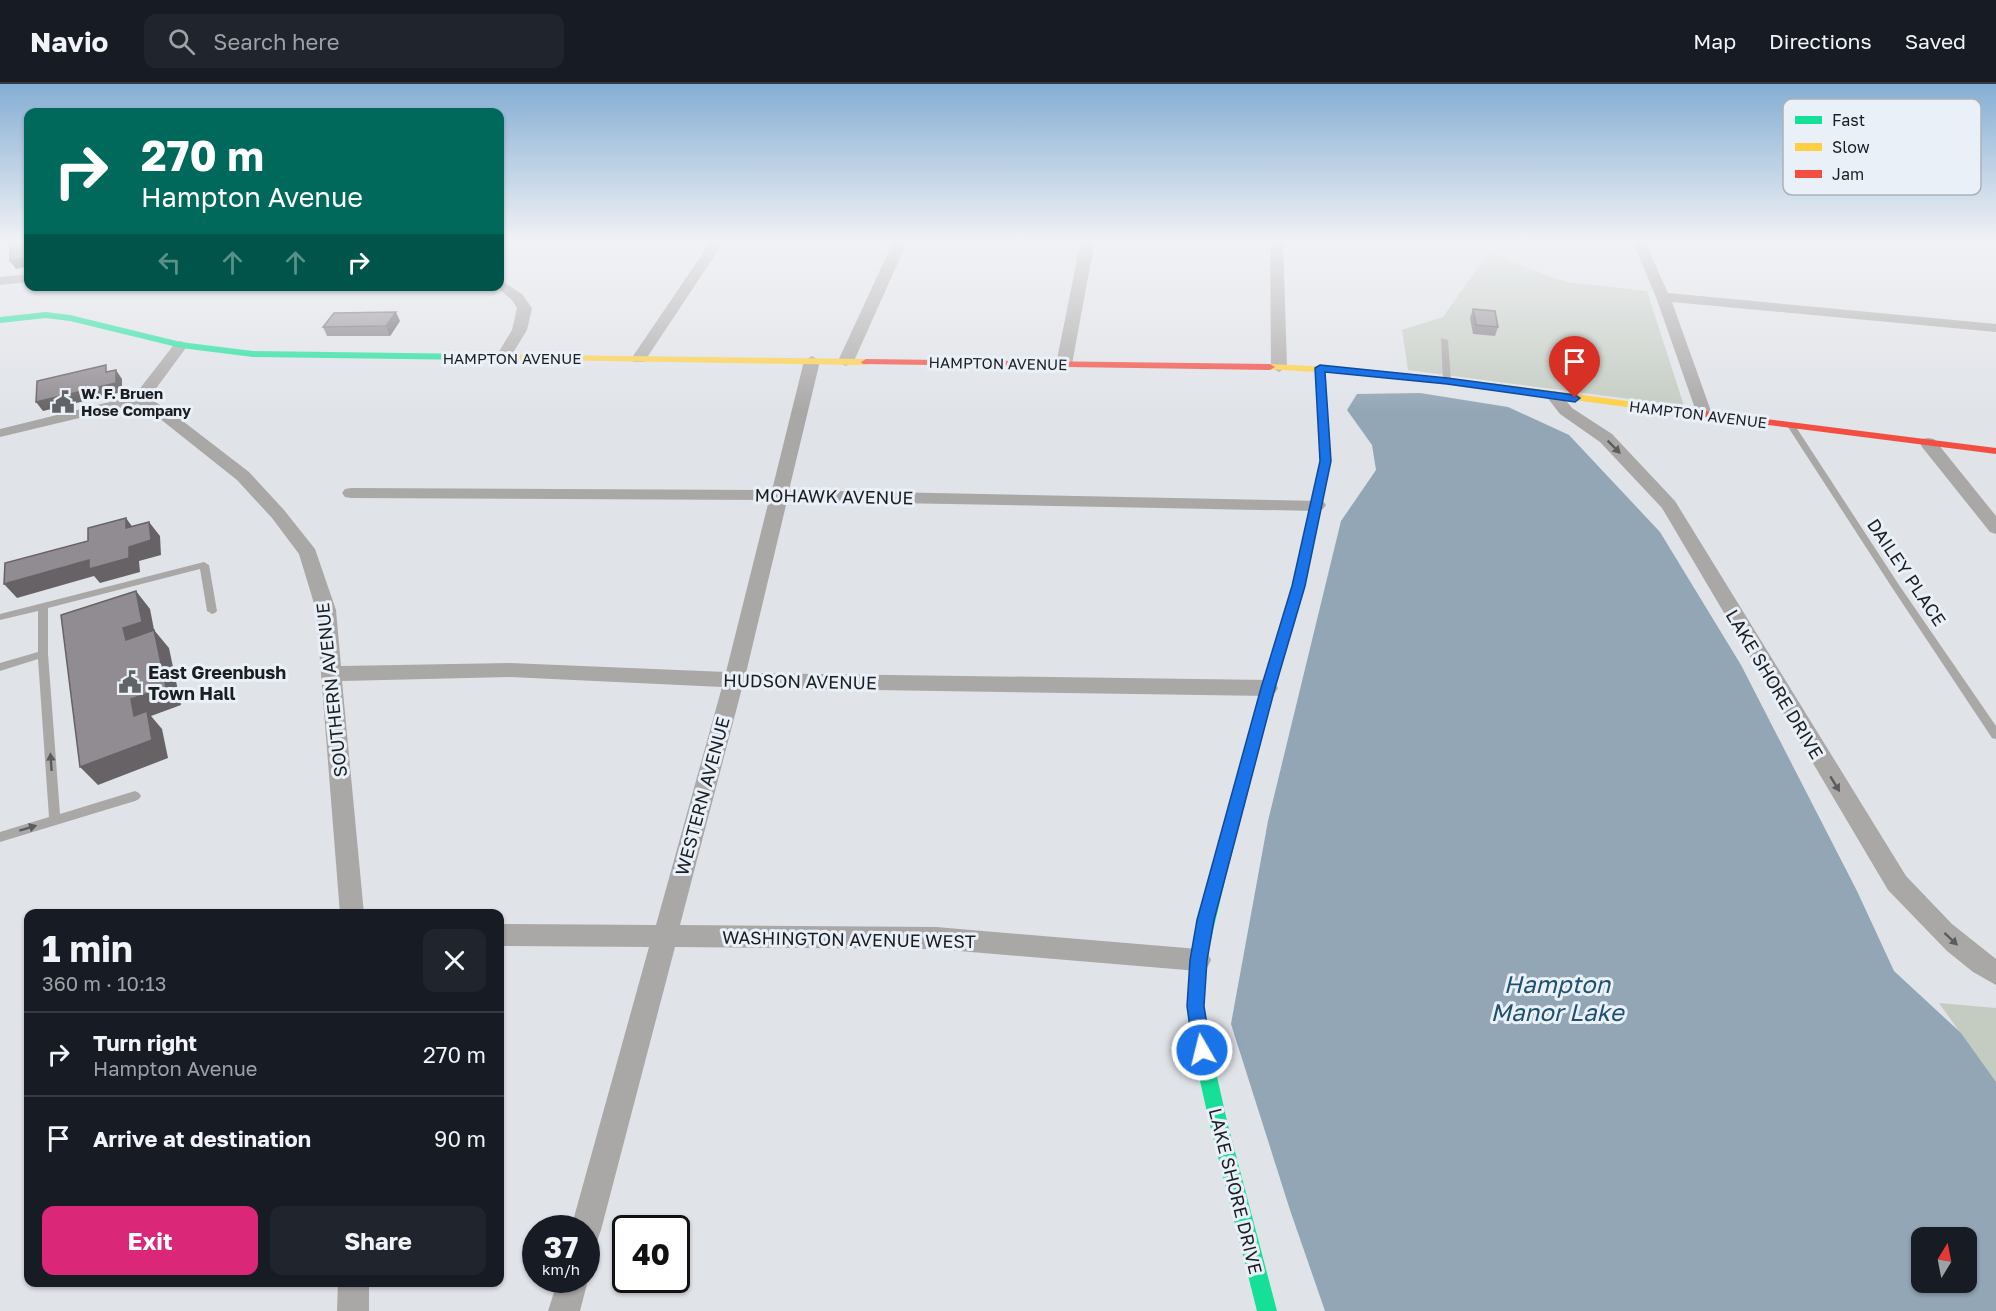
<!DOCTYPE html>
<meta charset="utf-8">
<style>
body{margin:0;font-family:"Golos Text",sans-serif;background:#20242c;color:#f1f3f6;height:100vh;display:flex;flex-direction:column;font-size:22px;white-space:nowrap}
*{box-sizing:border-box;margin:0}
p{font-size:20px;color:#9ea1a6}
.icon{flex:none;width:33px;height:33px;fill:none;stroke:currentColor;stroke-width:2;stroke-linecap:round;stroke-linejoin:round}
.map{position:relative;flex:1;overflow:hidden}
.panel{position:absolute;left:24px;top:825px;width:480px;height:378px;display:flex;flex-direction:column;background:#171b24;border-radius:12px;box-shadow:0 2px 4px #0004}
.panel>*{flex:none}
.top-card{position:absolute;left:24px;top:24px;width:480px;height:183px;border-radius:12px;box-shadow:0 2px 4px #0004;background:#00695c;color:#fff;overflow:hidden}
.needle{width:39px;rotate:10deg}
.controls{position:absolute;left:1911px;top:1143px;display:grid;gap:12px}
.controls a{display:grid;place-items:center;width:66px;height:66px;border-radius:12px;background:#171b24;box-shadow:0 2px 4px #0004;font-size:30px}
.speed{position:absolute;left:522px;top:1131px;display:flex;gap:12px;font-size:30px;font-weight:700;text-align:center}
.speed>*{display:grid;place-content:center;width:78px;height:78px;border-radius:50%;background:#171b24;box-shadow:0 2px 4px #0004;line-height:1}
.speed small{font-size:15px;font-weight:400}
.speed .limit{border:3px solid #111;border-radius:9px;background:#fff;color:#111}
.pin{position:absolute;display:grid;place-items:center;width:51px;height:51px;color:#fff;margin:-62px -26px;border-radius:50% 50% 50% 0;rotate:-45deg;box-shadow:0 0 6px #0007}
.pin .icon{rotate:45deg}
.me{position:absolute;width:66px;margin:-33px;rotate:352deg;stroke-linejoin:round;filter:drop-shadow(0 0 4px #0008)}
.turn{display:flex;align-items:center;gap:21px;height:126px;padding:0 18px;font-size:27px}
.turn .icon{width:78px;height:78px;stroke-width:2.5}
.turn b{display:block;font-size:42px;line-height:51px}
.lanes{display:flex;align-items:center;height:57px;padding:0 18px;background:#0003;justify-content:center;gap:30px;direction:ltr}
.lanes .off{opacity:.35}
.round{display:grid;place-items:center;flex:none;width:63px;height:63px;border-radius:12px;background:#20242c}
.head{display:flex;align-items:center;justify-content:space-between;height:102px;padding:0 18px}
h1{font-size:36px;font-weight:700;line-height:45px}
.action{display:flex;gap:12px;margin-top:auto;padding:12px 18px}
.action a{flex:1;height:69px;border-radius:12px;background:#db2777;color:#fff;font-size:24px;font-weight:700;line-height:69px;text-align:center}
.action a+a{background:#20242c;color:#f1f3f6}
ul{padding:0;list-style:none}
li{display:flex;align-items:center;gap:18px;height:84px;padding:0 18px;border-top:2px solid #363941}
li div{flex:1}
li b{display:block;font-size:22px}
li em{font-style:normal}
header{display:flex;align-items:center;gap:36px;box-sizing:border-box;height:84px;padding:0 30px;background:#171b24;border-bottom:2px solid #363941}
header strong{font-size:28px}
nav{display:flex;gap:33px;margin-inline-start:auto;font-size:21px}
.search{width:420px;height:54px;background:#20242c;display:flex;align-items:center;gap:15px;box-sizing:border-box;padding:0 21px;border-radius:12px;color:#9ea1a6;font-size:22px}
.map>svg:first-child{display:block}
</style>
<header>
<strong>Navio</strong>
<div class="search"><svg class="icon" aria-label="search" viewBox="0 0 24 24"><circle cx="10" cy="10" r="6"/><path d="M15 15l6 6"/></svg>Search here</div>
<nav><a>Map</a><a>Directions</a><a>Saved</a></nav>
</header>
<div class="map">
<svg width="1996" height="1227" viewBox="0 0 1996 1227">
<rect width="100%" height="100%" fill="#e0e3e8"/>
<!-- green -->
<g fill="#c4ccc2">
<path d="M1488 169 1566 198 1647 207 1684 322 1408 286 1402 246 1443 233Z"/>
<path d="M1939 919 1996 924V999Z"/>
</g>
<!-- water -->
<path fill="#92a6b6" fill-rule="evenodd" d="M1420 309 1508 323 1569 351 1660 448 1741 581 1857 807 1894 887 1961 949 1996 998V1227H1325L1290 1126 1231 940 1268 737 1341 437 1376 386 1372 361 1347 326 1357 310ZM1922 1154H1966V1198H1922Z"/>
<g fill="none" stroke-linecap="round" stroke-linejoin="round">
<!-- lane -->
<g fill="#aaa7a7" fill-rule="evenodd">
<path d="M1441 254 1448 256 1451 297 1447 299 1443 297Z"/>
<path d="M1789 341H1792L1796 343 1899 501 1996 642V655L1992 654 1893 505 1788 343Z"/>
<path d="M204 478 209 481 217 527 215 529 212 530 207 527 200 485 48 524V570L60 730 135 707 139 709 141 712 139 715 135 717 0 758V748L49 733 38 575 0 587V579L38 568V527L0 536V530Z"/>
</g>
<!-- street -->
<g fill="#aaa7a7" fill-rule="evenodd">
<path d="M712 156H725L644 278H634L631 275Z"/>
<path d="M894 156H908L854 277 846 282 841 280 838 277Z"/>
<path d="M1081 156H1095L1072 280 1064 285 1056 280Z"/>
<path d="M1270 156H1283L1287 283 1279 288 1271 283Z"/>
<path d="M1632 156H1644L1668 209 1996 240V248L1672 218 1712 330 1710 333H1698L1656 213Z"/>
<path d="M1970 156H1996V161L1977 160Z"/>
<path d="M28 190V198L0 201V193Z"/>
<path d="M500 196 522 210 532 224 527 246 508 277 503 279 495 274 512 246 517 224 512 216 495 202H500Z"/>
<path d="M181 257 188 261 149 314 171 328 249 388 284 426 315 465 336 526 341 582 510 579 726 588 769 416 351 414 345 413 342 409 345 405 351 404 772 406 804 277 812 272 820 277 789 406 1323 417 1326 421 1323 425 1317 427 787 417 746 589 1268 596 1275 599 1278 604 1275 609 1268 612 742 604 680 841 936 843 1198 865 1207 868 1211 876 1207 884 1198 887 936 865 675 863 601 1146 597 1157 586 1161V1144H571L649 863 500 862V840L656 841 722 603 510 593 342 597 364 830H340L316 526 299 470 272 434 237 396 159 334 138 320 0 353V345L134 312 176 258Z"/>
<path d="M1554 307 1560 309 1572 324 1612 350 1675 417 1906 792 1952 840 1996 875V901L1973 888 1947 867 1888 806 1662 424 1600 358 1560 330 1546 312Z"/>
<path d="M1928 354 1934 355 1996 432V450L1990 448 1922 363 1920 359 1922 355Z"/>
<path d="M586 1191 588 1196 580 1227H548L558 1196H586Z"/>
<path d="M338 1198H369V1227H337Z"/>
</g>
<!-- fast -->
<g fill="#16e098" fill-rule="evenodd">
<path d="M46 228 70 231 181 258 253 267 478 270 483 273 478 276 253 273 181 264 70 237 46 234 0 239V233Z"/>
<path d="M1219 781 1224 783 1227 788 1206 876 1204 922 1211 966 1227 1037 1277 1227H1257L1209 1037 1193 966 1188 922 1190 876 1211 788 1214 783Z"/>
</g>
<!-- slow -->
<g fill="#ffcf43" fill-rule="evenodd">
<path d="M478 270 866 275 871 278 866 281 475 275V271Z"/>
<path d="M1270 280C1404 285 1537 305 1671 323L1676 326 1671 329 1471 302 1325 288 1331 377 1305 503 1299 507 1293 503 1321 377 1315 288 1267 285V281Z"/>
</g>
<!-- jam -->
<g fill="#f24e42" fill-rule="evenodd">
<path d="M866 275 1270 280 1275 283 1270 286 863 280 861 278Z"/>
<path d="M1671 323 1996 364V370L1667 328 1666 326Z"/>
<path d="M1299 499 1305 503 1275 604 1227 788 1224 793 1219 795 1214 793 1211 788 1261 604 1293 503Z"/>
</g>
</g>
<!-- wall -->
<g fill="#7d787d">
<path d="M1473 225 1498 243 1495 252 1473 250 1470 234Z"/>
<path d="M400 237 390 252H327L323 243Z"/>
</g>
<!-- shaded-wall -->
<g fill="#666266">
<path d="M7 156H28L16 168Z"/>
<path d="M28 172V182L16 185 10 177Z"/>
<path d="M396 228 400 237 390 252 386 242Z"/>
<path d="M116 286 122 295V308L43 327 36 318Z"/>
<path d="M126 434 136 448 126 444Z"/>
<path d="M149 438 160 452 161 471 139 477 140 488 100 499 94 492 17 514 4 500 129 463Z"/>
<path d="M136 507 150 525 156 556H126L123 544Z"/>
<path d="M154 546 169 564 181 621 151 632 162 645 168 674 98 701 80 683 134 632 131 615Z"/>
</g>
<!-- building -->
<g fill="#918c91" stroke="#666266" stroke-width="1.5">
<path d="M26 156H28V172L10 177V159Z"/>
<path d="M1473 225 1495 227 1498 243 1476 241Z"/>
<path d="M396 228 386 242 323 243 334 229Z"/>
<path d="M106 281V288L116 286V299L36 318 37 297Z"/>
<path d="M126 434V444L149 438 151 456 129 463V474L89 485V476L4 500 5 479 88 457V444Z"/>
<path d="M136 507 142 538 123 544 126 556 154 546 166 603 131 615 134 632 147 627 152 656 80 683 61 531Z"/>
</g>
<!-- one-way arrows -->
<defs><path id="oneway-solid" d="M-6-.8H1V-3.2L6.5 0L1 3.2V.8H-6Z" transform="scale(1.5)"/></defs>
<g fill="#5c5c5e">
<use href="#oneway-solid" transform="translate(1614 363) rotate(45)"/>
<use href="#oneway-solid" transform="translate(51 678) rotate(-94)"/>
<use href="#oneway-solid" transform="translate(1835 700) rotate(59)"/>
<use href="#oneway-solid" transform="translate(28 744) rotate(-17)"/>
<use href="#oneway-solid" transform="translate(1951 855) rotate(43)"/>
</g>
<!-- sky -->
<linearGradient id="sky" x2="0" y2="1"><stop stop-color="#85aed4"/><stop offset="0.48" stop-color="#f1f2f5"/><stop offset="1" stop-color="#f1f2f5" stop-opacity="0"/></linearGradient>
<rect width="1996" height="328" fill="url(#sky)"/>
<!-- route -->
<path fill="#1a73e8" stroke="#114b97" stroke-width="1.5" d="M1320 281 1447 294 1575 311 1580 314 1575 318 1447 300 1325 288 1331 377 1305 502 1275 604 1214 836 1207 876 1204 922 1211 966 1208 972 1202 975 1196 972 1193 966 1187 922 1190 876 1197 836 1261 604 1292 502 1320 377 1315 284Z"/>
<!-- icons -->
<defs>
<g id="civic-bare" transform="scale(1.8)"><path d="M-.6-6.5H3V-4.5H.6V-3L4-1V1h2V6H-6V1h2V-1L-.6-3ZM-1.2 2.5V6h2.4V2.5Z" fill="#616467" stroke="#e9f0f8" stroke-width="2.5" paint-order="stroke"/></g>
</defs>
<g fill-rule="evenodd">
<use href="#civic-bare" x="63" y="318"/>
<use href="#civic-bare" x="130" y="598"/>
</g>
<g text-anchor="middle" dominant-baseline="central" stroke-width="6" stroke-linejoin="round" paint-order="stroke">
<!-- far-street labels -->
<g font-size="15" fill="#1c1f22" stroke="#e9f0f8">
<text x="512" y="274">HAMPTON AVENUE</text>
<text transform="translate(998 279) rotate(1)">HAMPTON AVENUE</text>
<text transform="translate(1698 330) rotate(7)">HAMPTON AVENUE</text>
</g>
<!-- far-poi labels -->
<g font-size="15" font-weight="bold" fill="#1c1f22" stroke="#e9f0f8" text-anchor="start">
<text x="81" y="309">W. F. Bruen<tspan x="81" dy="17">Hose Company</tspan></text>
</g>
<!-- street labels -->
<g font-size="18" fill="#1c1f22" stroke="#e9f0f8">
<text transform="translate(834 412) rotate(1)">MOHAWK AVENUE</text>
<text transform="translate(1907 488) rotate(56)">DAILEY PLACE</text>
<text transform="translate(800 597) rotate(1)">HUDSON AVENUE</text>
<text transform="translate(1775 600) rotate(59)">LAKE SHORE DRIVE</text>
<text transform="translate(331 606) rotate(-96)">SOUTHERN AVENUE</text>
<text transform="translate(702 712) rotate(-75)">WESTERN AVENUE</text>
<text transform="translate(849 855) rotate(1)">WASHINGTON AVENUE WEST</text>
<text transform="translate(1236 1107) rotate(76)">LAKE SHORE DRIVE</text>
</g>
<!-- poi labels -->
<g font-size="18" font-weight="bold" fill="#1c1f22" stroke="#e9f0f8" text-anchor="start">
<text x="148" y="588">East Greenbush<tspan x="148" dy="21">Town Hall</tspan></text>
</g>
<!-- near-water labels -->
<g font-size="24" font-style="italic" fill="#1f506e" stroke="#e9f0f8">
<text x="1557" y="899">Hampton<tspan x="1557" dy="28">Manor Lake</tspan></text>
</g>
</g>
<!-- legend -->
<rect x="1783" y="15" width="198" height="96" rx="9" fill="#e9f0f8" stroke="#acb1b8" stroke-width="1.5"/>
<rect x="1795" y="32" width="27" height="8" fill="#16e098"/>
<rect x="1795" y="59" width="27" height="8" fill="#ffcf43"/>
<rect x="1795" y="86" width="27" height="8" fill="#f24e42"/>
<g font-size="16" fill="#1c1f22">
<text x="1832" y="42">Fast</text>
<text x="1832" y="69">Slow</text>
<text x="1832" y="96">Jam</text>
</g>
</svg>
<div class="controls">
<a><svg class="needle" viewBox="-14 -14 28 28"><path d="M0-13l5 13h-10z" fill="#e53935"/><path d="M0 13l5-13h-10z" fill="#9ea1a6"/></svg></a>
</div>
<div class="speed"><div>37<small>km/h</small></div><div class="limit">40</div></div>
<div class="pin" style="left:1575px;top:314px;background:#d93025"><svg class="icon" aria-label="arrive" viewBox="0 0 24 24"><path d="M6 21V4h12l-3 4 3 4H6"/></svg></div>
<svg class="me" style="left:1202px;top:966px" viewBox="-20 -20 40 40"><circle r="17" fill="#1a73e8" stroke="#fff" stroke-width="3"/><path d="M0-11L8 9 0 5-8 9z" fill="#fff"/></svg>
<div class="top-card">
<div class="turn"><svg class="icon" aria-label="right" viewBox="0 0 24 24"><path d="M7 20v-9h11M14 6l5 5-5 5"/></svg><div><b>270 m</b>Hampton Avenue</div></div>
<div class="lanes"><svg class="icon off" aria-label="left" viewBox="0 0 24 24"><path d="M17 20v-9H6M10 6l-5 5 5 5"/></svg><svg class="icon off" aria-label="ahead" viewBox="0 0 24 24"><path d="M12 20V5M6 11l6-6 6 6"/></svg><svg class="icon off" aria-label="ahead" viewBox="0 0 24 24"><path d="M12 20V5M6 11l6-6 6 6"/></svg><svg class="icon" aria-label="right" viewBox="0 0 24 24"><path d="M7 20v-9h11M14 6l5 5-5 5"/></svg></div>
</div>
<section class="panel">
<div class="head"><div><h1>1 min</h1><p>360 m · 10:13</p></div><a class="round"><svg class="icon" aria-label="close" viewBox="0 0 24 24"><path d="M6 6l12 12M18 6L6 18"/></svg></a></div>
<ul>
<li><svg class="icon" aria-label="right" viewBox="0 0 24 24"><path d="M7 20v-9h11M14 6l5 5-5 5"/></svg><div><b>Turn right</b><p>Hampton Avenue</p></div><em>270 m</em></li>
<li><svg class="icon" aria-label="arrive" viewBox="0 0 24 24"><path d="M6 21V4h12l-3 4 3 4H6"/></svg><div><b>Arrive at destination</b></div><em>90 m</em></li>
</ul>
<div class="action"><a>Exit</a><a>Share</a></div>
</section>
</div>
